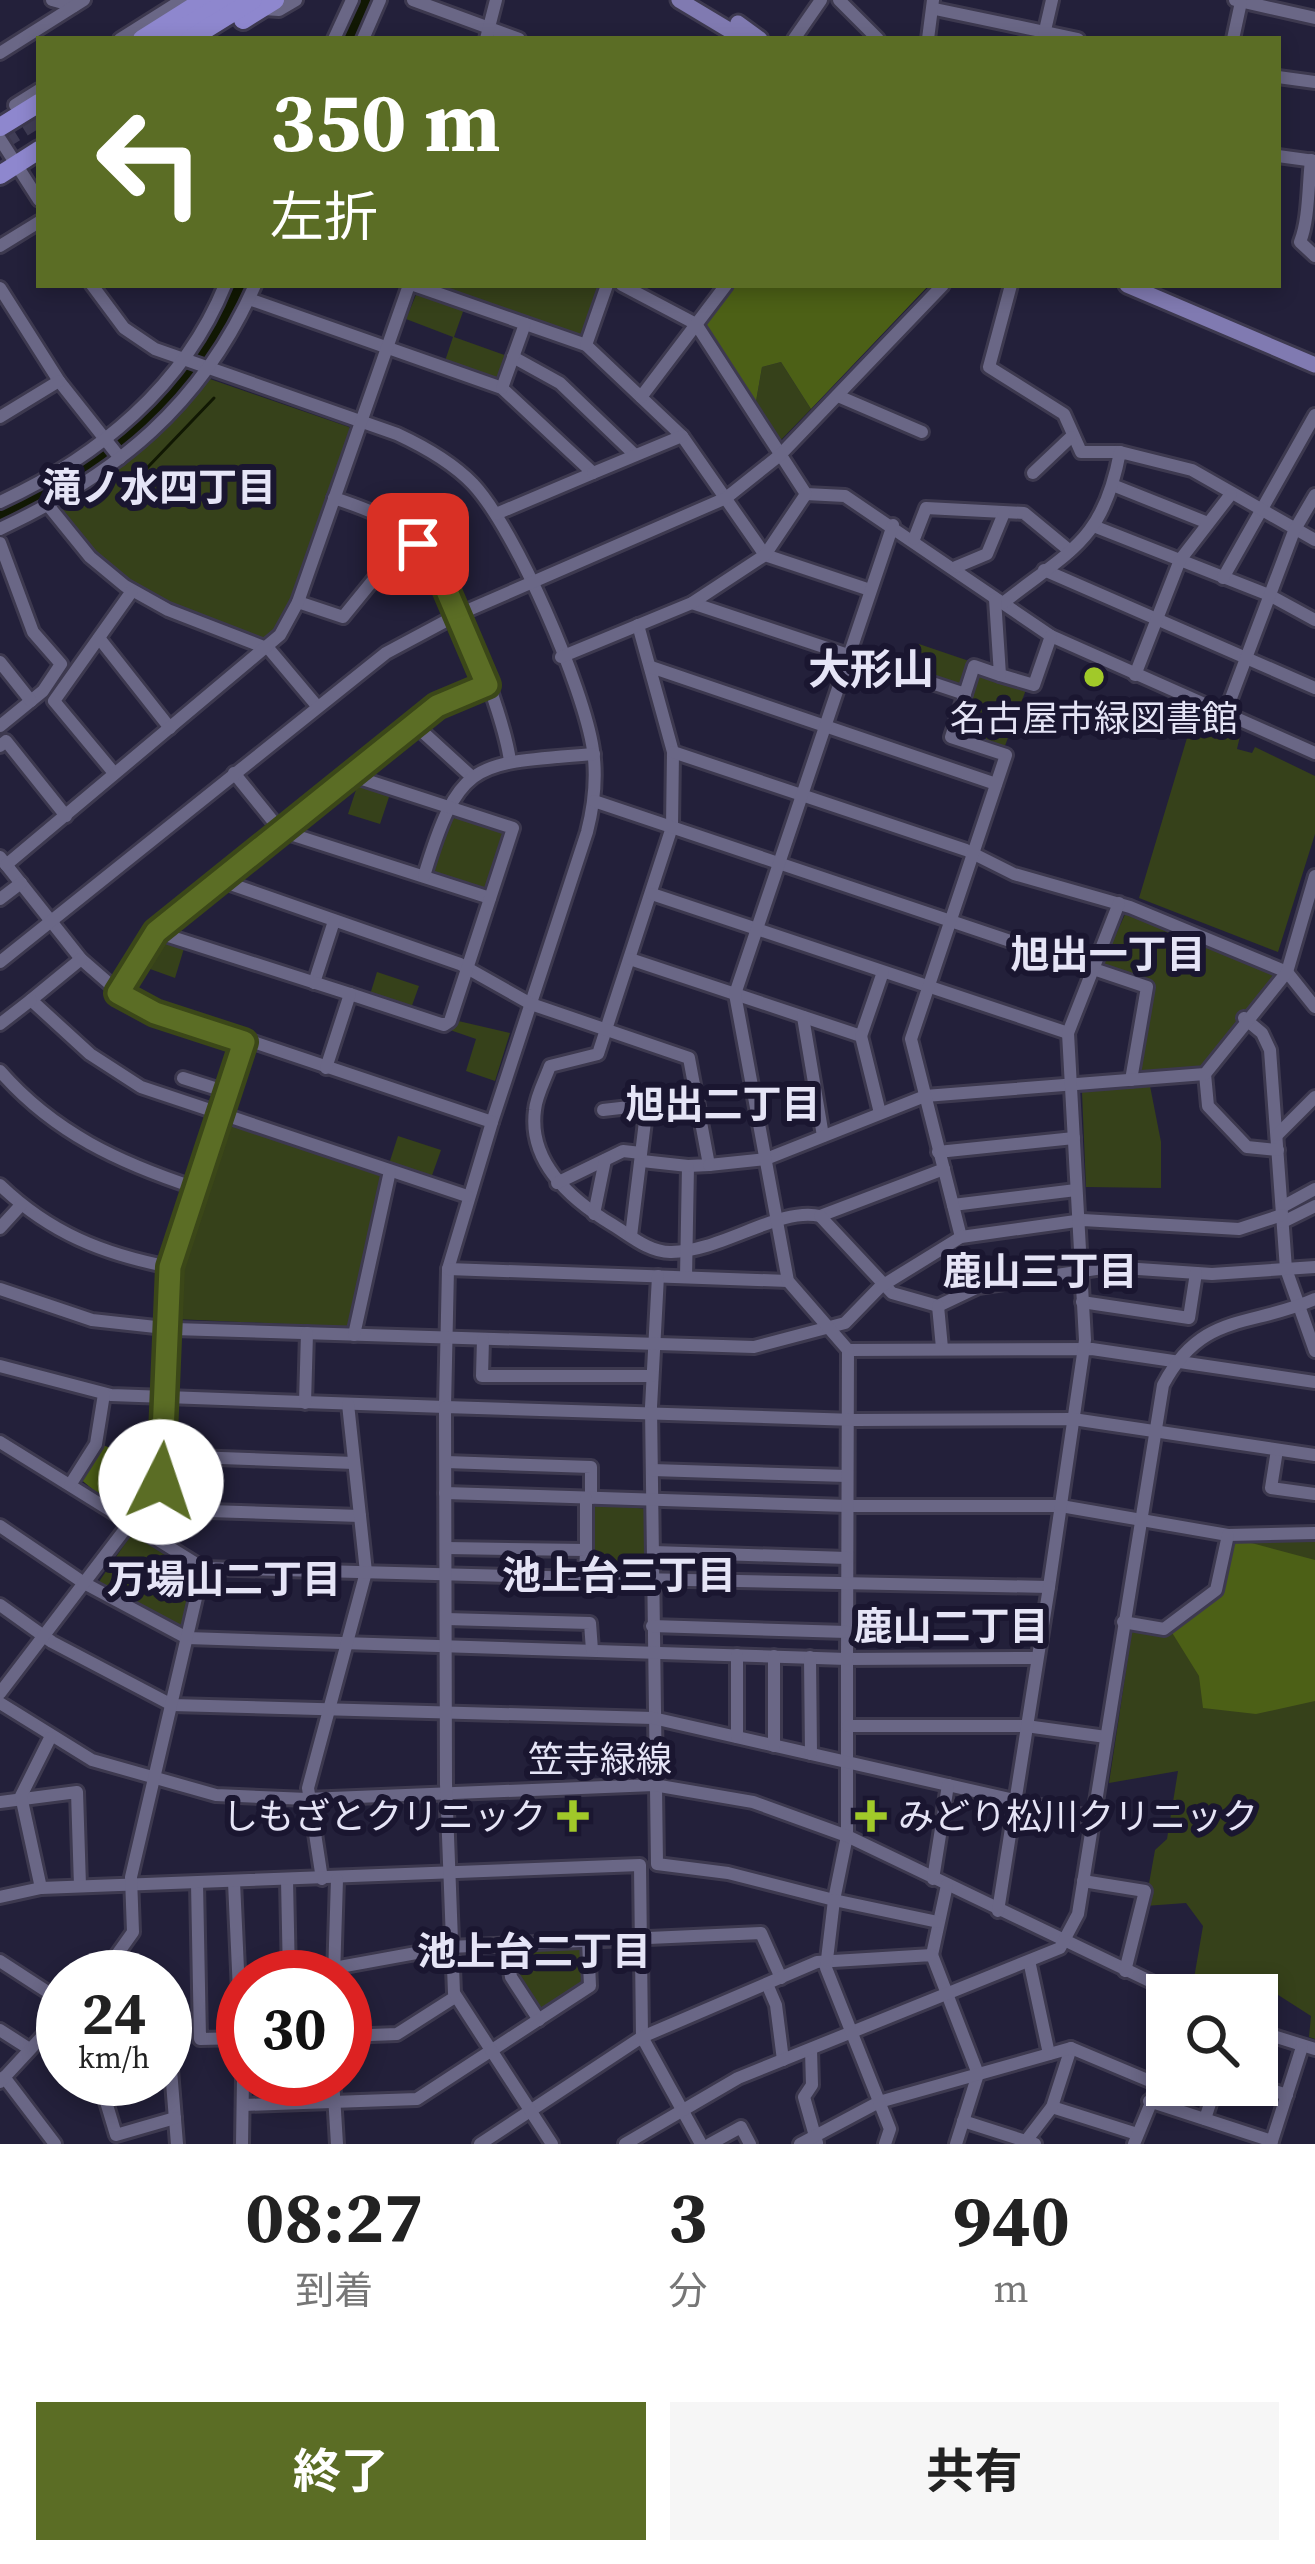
<!DOCTYPE html>
<html lang="ja">
<meta charset="utf-8">
<style>
body{margin:0;font-family:"Source Serif 4","Noto Sans JP",serif;background:#f6f6f6;color:#222;height:100vh;display:flex;flex-direction:column;font-size:45px;white-space:nowrap}
*{box-sizing:border-box;margin:0}
p{font-size:39px;color:#767676}
.icon{flex:none;width:66px;height:66px;fill:none;stroke:currentColor;stroke-width:2;stroke-linecap:round;stroke-linejoin:round}
.map{position:relative;height:2144px;overflow:hidden}
.side{display:flex;flex-direction:column;background:#fff;flex:1}
.side>*{flex:none}
.banner{position:absolute;left:36px;top:36px;width:1245px;height:252px;border-radius:0px;box-shadow:0 6px 18px #0003;background:#5b6d25;color:#fff;overflow:hidden}
.fabs{position:absolute;left:1146px;top:1974px;display:grid;gap:24px}
.fabs a{display:grid;place-items:center;width:132px;height:132px;border-radius:0px;background:#fff;box-shadow:0 6px 18px #0003;font-size:60px}
.speed{position:absolute;left:36px;top:1950px;display:flex;gap:24px;font-size:60px;font-weight:700;text-align:center}
.speed>*{display:grid;place-content:center;width:156px;height:156px;border-radius:50%;background:#fff;box-shadow:0 6px 18px #0003;line-height:1}
.speed small{font-size:30px;font-weight:400}
.speed .limit{border:18px solid #d22;background:#fff;color:#111}
.pin{position:absolute;display:grid;place-items:center;width:102px;height:102px;color:#fff;margin:-51px;border-radius:24px;box-shadow:0 6px 18px #0006}
.me{position:absolute;width:132px;margin:-66px;rotate:4deg;stroke-linejoin:round;filter:drop-shadow(0 0 9px #0008)}
.turn{display:flex;align-items:center;gap:42px;height:252px;padding:0 36px;font-size:54px}
.turn .icon{width:156px;height:156px;stroke-width:2.5}
.turn b{display:block;font-size:84px;line-height:102px}
.eta{display:flex;justify-content:space-evenly;align-items:center;height:204px;text-align:center}
.eta b{font-size:72px;font-weight:700;line-height:84px}
.primary-button{display:flex;gap:24px;margin-top:auto;padding:24px 36px}
.primary-button a{flex:1;height:138px;border-radius:0px;background:#5b6d25;color:#fff;font-size:48px;font-weight:700;line-height:138px;text-align:center}
.primary-button a+a{background:#f6f6f6;color:#222}
.map>svg:first-child{display:block}
</style>
<div class="map">
<svg width="1315" height="2144" viewBox="0 0 1315 2144">
<rect width="100%" height="100%" fill="#23203a"/>
<!-- green -->
<g fill="#36411a">
<path d="M423 285H604L580 340Z"/>
<path d="M418 290 465 306 454 337 510 357 502 381 444 364 453 337 406 319Z"/>
<path d="M781 362 811 409 778 443 755 407 762 367Z"/>
<path d="M207 378 349 427 353 434 294 603 269 643 167 605 110 570 53 508 96 477Z"/>
<path d="M919 644 972 662 961 689 910 673Z"/>
<path d="M980 671 1027 687 1003 751 956 731Z"/>
<path d="M1190 728 1240 736 1237 749 1252 753 1255 747 1315 776V834L1278 952 1139 898Z"/>
<path d="M359 781 391 791 380 824 348 814Z"/>
<path d="M450 810 508 833 484 893 429 875Z"/>
<path d="M1127 910 1275 971 1277 978 1200 1070 1136 1076 1149 986 1101 967Z"/>
<path d="M160 937 185 945 175 978 139 965Z"/>
<path d="M377 972 419 986 410 1011 369 998Z"/>
<path d="M454 1020 510 1033 495 1081 466 1071 476 1039 450 1030Z"/>
<path d="M1150 1086 1161 1142V1188L1086 1187 1082 1092Z"/>
<path d="M227 1122 385 1176 349 1327 176 1319 177 1270Z"/>
<path d="M398 1136 441 1150 430 1181 388 1167Z"/>
<path d="M592 1504 649 1509 645 1576 588 1571Z"/>
<path d="M138 1531 197 1568 186 1629 96 1586 133 1532Z"/>
<path d="M1315 1537V2039L1309 2037 1311 2016 1255 1980 1213 1987 1209 1995 1192 1990 1203 1926 1186 1903 1145 1906 1155 1850 1167 1839 1178 1771 1109 1783 1132 1630 1168 1634 1223 1590 1233 1538Z"/>
<path d="M582 1944 587 1982 541 2014 513 1977V1947Z"/>
</g>
<!-- forest -->
<g fill="#4c6016">
<path d="M731 285H929L811 409 781 362 762 367 755 407 703 327Z"/>
<path d="M100 1444 129 1455 102 1497 79 1478Z"/>
<path d="M1233 1538 1315 1560V1701L1256 1714 1203 1708 1199 1676 1171 1631 1223 1589Z"/>
</g>
<g fill="none" stroke-linecap="round" stroke-linejoin="round">
<!-- stream -->
<path stroke="#111803" stroke-width="3" d="M139 495 147 468 214 398"/>
<!-- river -->
<g stroke="#111803" stroke-width="15">
<path d="M349 39 366 0"/>
<path d="M0 516C111 462 189 399 240 285"/>
<path d="M1289 1211 1315 1197"/>
</g>
<!-- highway-tunnel -->
<path stroke="#403d56" stroke-width="18" stroke-dasharray="18 9" stroke-linecap="butt" d="M0 142 39 118"/>
<!-- minor casing -->
<g stroke="#3d394f" stroke-width="18">
<g id="minor">
<path d="M52 0 74 6"/>
<path d="M413 0 519 39"/>
<path d="M839 0 878 39"/>
<path d="M1235 0 1315 18"/>
<path d="M264 9 279 10 296 0"/>
<path d="M935 9 1078 39"/>
<path d="M120 39 182 0"/>
<path d="M334 39 352 0"/>
<path d="M363 39 380 0"/>
<path d="M486 39 496 0"/>
<path d="M794 39 821 0"/>
<path d="M928 39 933 0"/>
<path d="M1043 39 1052 0"/>
<path d="M1233 39 1241 2"/>
<path d="M0 53 84 0"/>
<path d="M1278 77 1315 82"/>
<path d="M15 105 39 90"/>
<path d="M0 139 39 200"/>
<path d="M1278 156 1315 161"/>
<path d="M1311 160C1308 186 1309 220 1300 242L1315 256"/>
<path d="M0 246 39 222"/>
<path d="M92 285 124 328 155 349 397 434C425 447 452 462 473 484 516 530 584 688 593 750 597 778 594 805 587 832L492 1122"/>
<path d="M414 285 586 345 682 436 765 555 870 590"/>
<path d="M622 285 696 324 806 494 845 496 1051 636 1315 753"/>
<path d="M1011 285 989 367 1064 414 1081 452H1120"/>
<path d="M0 288 59 381 120 458"/>
<path d="M249 299 502 388 593 473 496 514"/>
<path d="M586 345 607 285"/>
<path d="M513 357 560 383 635 455"/>
<path d="M502 388 525 324"/>
<path d="M838 396 922 432"/>
<path d="M641 397 726 285"/>
<path d="M0 417 59 381"/>
<path d="M593 473 682 436"/>
<path d="M1033 473 1071 437"/>
<path d="M1115 486 1208 523"/>
<path d="M334 498C364 508 393 518 415 541 451 576 503 710 510 761"/>
<path d="M0 502C98 457 184 386 225 285"/>
<path d="M47 504 90 557 125 586 168 610 269 649 317 706"/>
<path d="M1096 527 1269 595 1315 620"/>
<path d="M0 529C117 474 202 405 255 285"/>
<path d="M914 539 926 508 1024 513 1070 551"/>
<path d="M0 543 33 632 61 664 43 691 0 726"/>
<path d="M956 567 987 554 1004 513"/>
<path d="M1044 570 1315 688"/>
<path d="M1223 578 1315 415"/>
<path d="M298 602 343 617 410 535"/>
<path d="M692 603 965 694"/>
<path d="M1003 603C1070 550 1103 542 1120 452L1192 470 1315 540"/>
<path d="M638 625 673 752 672 827 598 1054 550 1066C545 1080 536 1096 535 1110 528 1163 573 1201 613 1225 631 1236 649 1252 670 1252 719 1253 780 1206 820 1216L944 1169"/>
<path d="M99 638 170 728"/>
<path d="M561 657 692 603 765 555 806 494"/>
<path d="M0 662 31 701"/>
<path d="M651 667 996 784"/>
<path d="M1000 675 1034 685 1051 636"/>
<path d="M1135 675 1180 560 1231 494"/>
<path d="M1225 714 1294 531 1315 495"/>
<path d="M414 724 472 777"/>
<path d="M0 746 6 741 66 816"/>
<path d="M673 752 966 850 1014 874 1130 907 1287 972 1315 1007"/>
<path d="M114 773 54 701 132 591"/>
<path d="M234 773 281 831 490 898"/>
<path d="M350 775 437 706 487 685"/>
<path d="M594 801 1147 987 1131 1080"/>
<path d="M0 857 81 959 128 1000 492 1122 448 1269 445 1407 111 1395 0 1366"/>
<path d="M6 865 280 635 298 602 409 285"/>
<path d="M424 876C460 757 475 764 594 754"/>
<path d="M219 880 460 964 531 1004 689 1058 709 1165 688 1166 686 1277"/>
<path d="M652 894 1068 1033"/>
<path d="M0 899 21 883"/>
<path d="M156 932 350 775 513 828 450 1021 444 1025 350 994"/>
<path d="M81 959 31 1000 90 1054 141 1087 467 1196"/>
<path d="M630 959 861 1036 883 972"/>
<path d="M0 962 386 653 457 615 726 498 780 455 943 285"/>
<path d="M314 983 334 921"/>
<path d="M118 993 156 932 350 994 326 1068"/>
<path d="M803 1017 823 1136"/>
<path d="M1244 1018 1262 1033 1270 1050 1286 1269 1315 1351"/>
<path d="M0 1024 31 1000"/>
<path d="M861 1036 880 1113"/>
<path d="M0 1071C54 1133 120 1163 196 1188"/>
<path d="M1205 1074 1208 1106 1247 1147 1278 1150"/>
<path d="M183 1078 227 1092"/>
<path d="M603 1110 647 1105 631 1236"/>
<path d="M1277 1135 1315 1097"/>
<path d="M938 1152 1074 1138"/>
<path d="M642 1161 688 1166"/>
<path d="M709 1165 766 1159 925 1096 1205 1074 1287 972 1315 876"/>
<path d="M557 1183 623 1151 641 1153"/>
<path d="M0 1185C50 1233 103 1254 170 1267"/>
<path d="M953 1205 1076 1190"/>
<path d="M1282 1207 1315 1189"/>
<path d="M594 1214 605 1160"/>
<path d="M820 1216 892 1293 938 1306 978 1287 1109 1267 1212 1274 1315 1267"/>
<path d="M1283 1222 1315 1206"/>
<path d="M0 1228 21 1205"/>
<path d="M961 1237 911 1039 1006 755 951 737 974 666 1000 675 995 599"/>
<path d="M448 1269 788 1281"/>
<path d="M658 1276 651 1407 657 1864 728 1873 834 1900 847 1836V1659L1037 1658"/>
<path d="M0 1289 92 1320 174 1329 754 1347 845 1323 880 1287 961 1237 1083 1220 1239 1229 1282 1215"/>
<path d="M1082 1302 1189 1318 1196 1273"/>
<path d="M938 1306 942 1348"/>
<path d="M354 1335 390 1171"/>
<path d="M483 1339 482 1376H652"/>
<path d="M848 1350 1092 1349 1315 1382"/>
<path d="M305 1403 307 1333"/>
<path d="M0 1442 203 1568"/>
<path d="M1277 1450 1271 1488 1315 1494"/>
<path d="M165 1456 354 1463"/>
<path d="M446 1462 591 1467V1498"/>
<path d="M652 1470 847 1476"/>
<path d="M70 1485 96 1444 104 1394"/>
<path d="M445 1493 847 1506H1061L1228 1535 1315 1533"/>
<path d="M153 1496 178 1510 360 1516"/>
<path d="M0 1526 84 1583 187 1638 847 1659 848 1350 788 1281 735 994 893 525"/>
<path d="M446 1548 586 1550 585 1578 1049 1587 1085 1340 1068 1033 1119 903"/>
<path d="M586 1550V1498"/>
<path d="M653 1552 847 1558"/>
<path d="M0 1605 52 1642 172 1705 653 1718 1093 1818"/>
<path d="M446 1619 590 1623 592 1650"/>
<path d="M1123 1622 1164 1629 1216 1590 1228 1535"/>
<path d="M652 1626 847 1632"/>
<path d="M810 1657 811 1754"/>
<path d="M0 1693 161 1482 170 1267 244 1042"/>
<path d="M0 1703 92 1760 216 1795 307 1799 654 1785 753 1802 847 1836 1179 1995"/>
<path d="M848 1726H1026L1106 1737"/>
<path d="M737 1737V1655"/>
<path d="M774 1746V1656"/>
<path d="M0 1802 77 1792 80 1886"/>
<path d="M322 1879 308 1788 366 1572 348 1404"/>
<path d="M933 1879 948 1785"/>
<path d="M287 1880 289 1977"/>
<path d="M1083 1881 1145 1891 1125 1971"/>
<path d="M234 1882 243 2079"/>
<path d="M197 1883 200 2039 243 2038"/>
<path d="M41 1888 21 1796 50 1738"/>
<path d="M0 1897 41 1888 640 1865 642 2037 701 2144"/>
<path d="M998 1911 1049 1587"/>
<path d="M506 1945 511 1977 539 2020"/>
<path d="M932 1955 947 1885"/>
<path d="M0 1961 63 2002"/>
<path d="M1030 1965 1049 2054"/>
<path d="M334 1968 449 1947 761 1933 781 1978"/>
<path d="M101 1977 133 1932 131 1877 203 1568 585 1578"/>
<path d="M334 1977 337 1879"/>
<path d="M767 1984 776 2005 783 2060"/>
<path d="M0 2030 28 2048"/>
<path d="M1257 2031 1315 2049"/>
<path d="M345 2036 397 2034 455 1997"/>
<path d="M811 2050 812 2085 804 2097 817 2143"/>
<path d="M165 2071 171 2070 177 2144"/>
<path d="M4 2077 55 2144"/>
<path d="M129 2079 101 2085 116 2135 175 2118"/>
<path d="M281 2079 282 2103"/>
<path d="M333 2079 337 2144"/>
<path d="M0 2082 63 2014"/>
<path d="M1256 2085 1287 2095"/>
<path d="M1149 2101 1272 2141"/>
<path d="M244 2105 417 2099 590 1986 588 1941"/>
<path d="M1052 2107 1137 2134"/>
<path d="M1205 2119 1216 2085"/>
<path d="M963 2121 1035 2144"/>
<path d="M1026 2141 1052 2107 1071 2048"/>
<path d="M242 2144 243 2079"/>
<path d="M480 2144 642 2037 817 1962 932 1955 978 2074 956 2144"/>
<path d="M552 2144 454 1993 446 1784 445 1407 855 1420 1073 1419 1315 1455"/>
<path d="M625 2144 738 2078 1060 1948 1078 1914 1163 1385C1202 1311 1250 1328 1315 1299"/>
<path d="M710 2144 741 2127 750 2144"/>
<path d="M800 2144 879 2102 1071 2048 1157 2084"/>
<path d="M885 2144 890 2129 826 1968 834 1900 938 1922"/>
<path d="M1134 2144 1167 2064"/>
<path d="M1271 2144 1302 2047"/>
</g>
</g>
<!-- major casing -->
<g stroke="#3d394f" stroke-width="21">
<g id="major">
<path d="M679 0 744 39"/>
<path d="M738 23 760 39"/>
<path d="M1127 285 1315 365"/>
</g>
</g>
<!-- highway casing -->
<g stroke="#3d394f" stroke-width="24">
<g id="highway">
<path d="M243 20 275 0"/>
<path d="M142 39 204 0"/>
<path d="M166 39 229 0"/>
<path d="M190 39 253 0"/>
<path d="M0 127 39 103"/>
<path d="M0 175 39 150"/>
</g>
</g>
<!-- minor -->
<use href="#minor" stroke="#6a6786" stroke-width="12"/>
<!-- major -->
<use href="#major" stroke="#807ab1" stroke-width="15"/>
<!-- highway -->
<use href="#highway" stroke="#8e87ce" stroke-width="18"/>
</g>
<g fill="none" stroke-linecap="round" stroke-linejoin="round">
<!-- route casing -->
<g stroke="#3b4718" stroke-width="30">
<path id="route" d="M161 1482 170 1267 244 1042 155 1013 118 993 156 932 437 706 487 685 444 584 418 544"/>
</g>
<!-- route -->
<use href="#route" stroke="#5b6d25" stroke-width="21"/>
</g>
<!-- markers -->
<g fill="#a1c929" stroke="#1a1630" stroke-width="4.5">
<circle cx="1094" cy="677" r="12"/>
<path d="M567 1798h12v12h12v12h-12v12h-12v-12h-12v-12h12z"/>
<path d="M865 1798h12v12h12v12h-12v12h-12v-12h-12v-12h12z"/>
</g>
<g text-anchor="middle" dominant-baseline="central" stroke-width="12" stroke-linejoin="round" paint-order="stroke">
<!-- poi labels -->
<g font-size="36" fill="#e5e4f6" stroke="#1a1630">
<text x="1094" y="718">名古屋市緑図書館</text>
<text x="546" y="1816" text-anchor="end">しもざとクリニック</text>
<text x="898" y="1816" text-anchor="start">みどり松川クリニック</text>
</g>
<!-- street labels -->
<g font-size="36" fill="#e5e4f6" stroke="#1a1630">
<text x="600" y="1759">笠寺緑線</text>
</g>
<!-- neighbourhood labels -->
<g font-size="39" font-weight="bold" fill="#e5e4f6" stroke="#1a1630">
<text x="159" y="487">滝ノ水四丁目</text>
<text x="1108" y="954">旭出一丁目</text>
<text x="723" y="1104">旭出二丁目</text>
<text x="1040" y="1271">鹿山三丁目</text>
<text x="619" y="1575">池上台三丁目</text>
<text x="224" y="1579">万場山二丁目</text>
<text x="951" y="1626">鹿山二丁目</text>
<text x="534" y="1951">池上台二丁目</text>
</g>
<!-- quarter labels -->
<g font-size="42" font-weight="bold" fill="#e5e4f6" stroke="#1a1630">
<text x="871" y="669">大形山</text>
</g>
</g>
</svg>
<div class="fabs">
<a><svg class="icon" aria-label="search" viewBox="0 0 24 24"><circle cx="10" cy="10" r="6"/><path d="M15 15l6 6"/></svg></a>
</div>
<div class="speed"><div>24<small>km/h</small></div><div class="limit">30</div></div>
<div class="pin" style="left:418px;top:544px;background:#d93025"><svg class="icon" aria-label="arrive" viewBox="0 0 24 24"><path d="M6 21V4h12l-3 4 3 4H6"/></svg></div>
<svg class="me" style="left:161px;top:1482px" viewBox="-20 -20 40 40"><circle r="19" fill="#fff"/><path d="M0-13L10 11 0 6-10 11z" fill="#5b6d25"/></svg>
<div class="banner">
<div class="turn"><svg class="icon" aria-label="left" viewBox="0 0 24 24"><path d="M17 20v-9H6M10 6l-5 5 5 5"/></svg><div><b>350 m</b>左折</div></div>
</div>
</div>
<section class="side">
<div class="eta">
<div><b>08:27</b><p>到着</p></div>
<div><b>3</b><p>分</p></div>
<div><b>940</b><p>m</p></div>
</div>
<div class="primary-button"><a>終了</a><a>共有</a></div>
</section>
